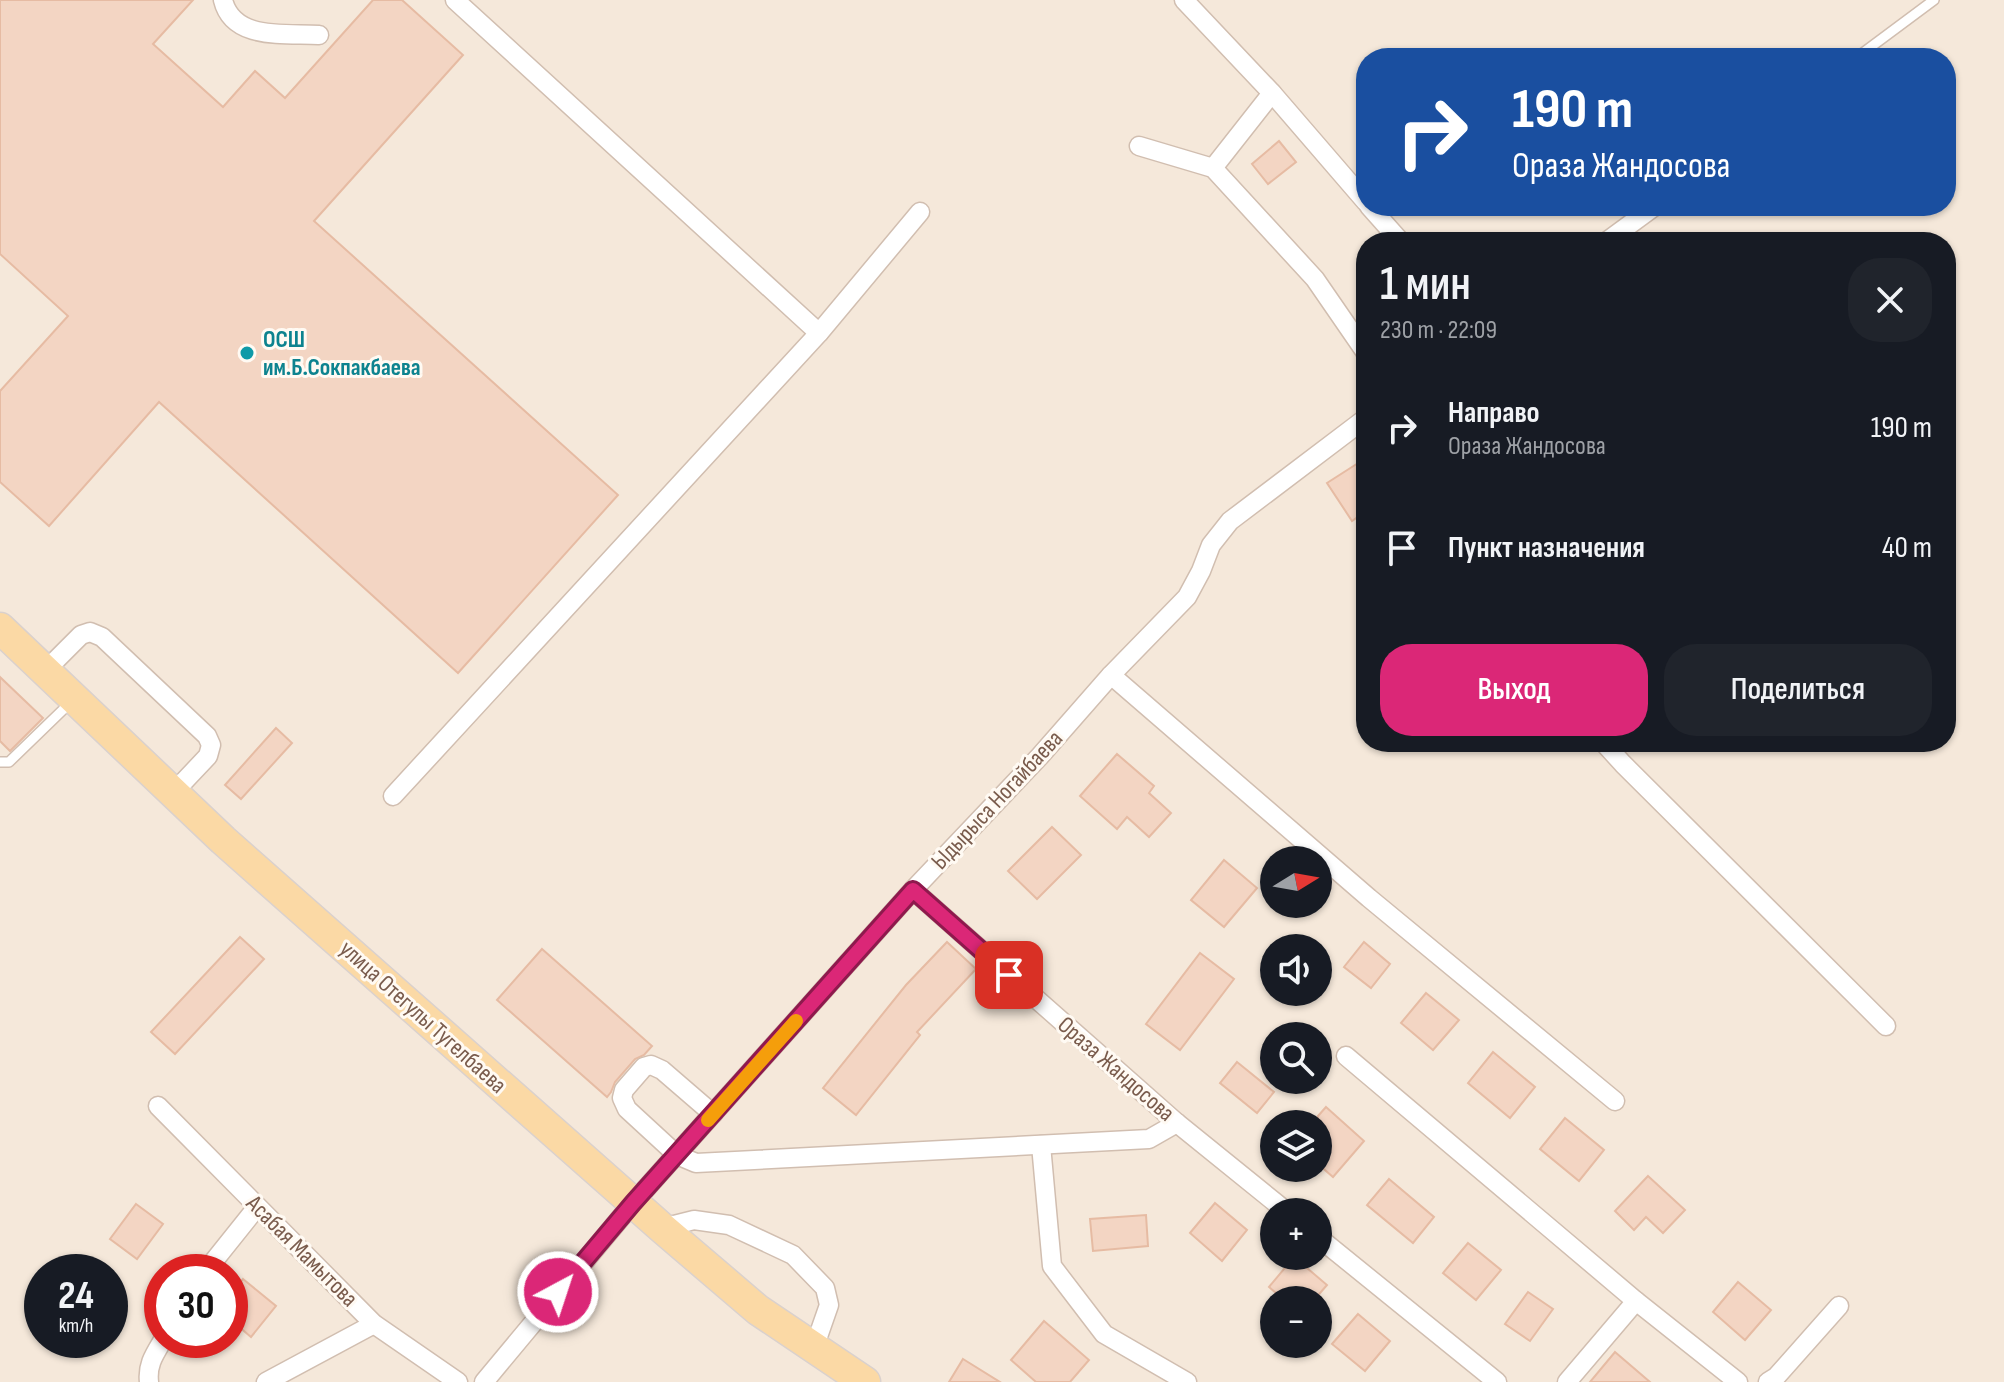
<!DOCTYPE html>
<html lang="ru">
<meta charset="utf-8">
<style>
body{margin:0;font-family:"Sofia Sans Condensed",sans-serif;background:#20242c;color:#f1f3f6;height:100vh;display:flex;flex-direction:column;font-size:30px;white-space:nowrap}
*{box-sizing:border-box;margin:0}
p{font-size:26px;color:#9ea1a6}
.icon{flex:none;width:44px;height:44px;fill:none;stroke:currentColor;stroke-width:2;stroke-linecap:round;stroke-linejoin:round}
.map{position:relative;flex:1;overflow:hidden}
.panel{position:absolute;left:1356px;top:232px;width:600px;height:520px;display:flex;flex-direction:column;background:#171b24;border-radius:32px;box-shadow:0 2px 6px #0004}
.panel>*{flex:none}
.banner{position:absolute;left:1356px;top:48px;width:600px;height:168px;border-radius:32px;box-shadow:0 2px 6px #0004;background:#1a4fa0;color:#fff;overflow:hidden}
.needle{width:52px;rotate:79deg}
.buttons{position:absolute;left:1260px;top:846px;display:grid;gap:16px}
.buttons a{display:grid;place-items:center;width:72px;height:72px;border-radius:50%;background:#171b24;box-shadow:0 2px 6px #0004;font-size:40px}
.speed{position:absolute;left:24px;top:1254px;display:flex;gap:16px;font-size:40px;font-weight:700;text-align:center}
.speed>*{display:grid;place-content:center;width:104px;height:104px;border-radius:50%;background:#171b24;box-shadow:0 2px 6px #0004;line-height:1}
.speed small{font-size:20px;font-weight:400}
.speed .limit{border:12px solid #d22;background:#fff;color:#111}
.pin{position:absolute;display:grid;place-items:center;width:68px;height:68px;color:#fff;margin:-34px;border-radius:16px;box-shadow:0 4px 12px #0006}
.me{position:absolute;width:88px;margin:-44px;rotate:40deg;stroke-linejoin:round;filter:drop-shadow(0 0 6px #0008)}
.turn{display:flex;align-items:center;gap:28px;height:168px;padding:0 24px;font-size:36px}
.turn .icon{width:104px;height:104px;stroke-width:2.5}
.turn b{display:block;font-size:56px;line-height:68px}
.round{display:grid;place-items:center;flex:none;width:84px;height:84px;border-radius:32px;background:#20242c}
.head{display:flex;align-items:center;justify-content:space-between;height:136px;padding:0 24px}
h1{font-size:48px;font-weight:600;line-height:60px}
.cta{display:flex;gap:16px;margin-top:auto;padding:16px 24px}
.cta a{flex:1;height:92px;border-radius:32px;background:#db2777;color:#fff;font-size:32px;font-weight:600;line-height:92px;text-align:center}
.cta a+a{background:#20242c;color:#f1f3f6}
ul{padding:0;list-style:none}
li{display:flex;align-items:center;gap:24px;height:120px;padding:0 24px}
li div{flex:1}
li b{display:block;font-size:30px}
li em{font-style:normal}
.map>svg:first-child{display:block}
</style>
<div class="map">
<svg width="2004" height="1382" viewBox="0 0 2004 1382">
<rect width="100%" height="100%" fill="#fdf6ec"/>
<!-- residential -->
<path fill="#f5e8da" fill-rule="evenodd" d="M0 0H2004V1382H0ZM1366 58H1946V206H1366ZM1366 242H1946V742H1366ZM1274 860H1318V904H1274ZM1274 948H1318V992H1274ZM1274 1036H1318V1080H1274ZM1274 1124H1318V1168H1274ZM1274 1212H1318V1256H1274ZM42 1272H110V1340H42ZM162 1272H230V1340H162ZM1274 1300H1318V1344H1274Z"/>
<!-- building -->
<g fill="#f3d5c3" stroke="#e6bba3" stroke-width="2">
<path d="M0 0H193L153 44 223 107 255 71 285 98 373 0H402L463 55 314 221 618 495 458 673 159 402 49 526 0 482V391L68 316 0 254Z"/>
<path d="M1279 141 1296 162 1268 184 1252 164Z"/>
<path d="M1366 458V511L1352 521 1327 483Z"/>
<path d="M0 677 43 718 10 751 0 741Z"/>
<path d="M276 728 292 743 241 799 225 785Z"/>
<path d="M1117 754 1154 786 1149 793 1171 813 1149 837 1127 817 1117 829 1080 796Z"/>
<path d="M1052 827 1081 855 1037 899 1008 871Z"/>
<path d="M1224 860 1257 888 1224 927 1191 900Z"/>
<path d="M240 937 264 959 175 1054 151 1032Z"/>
<path d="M947 942 976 969 917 1032 920 1035 856 1115 823 1088 906 985Z"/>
<path d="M1364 942 1390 964 1371 988 1344 967Z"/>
<path d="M542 949 652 1046 644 1055 635 1059 615 1082 611 1092 607 1097 497 1000Z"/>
<path d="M1200 953 1234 979 1180 1050 1146 1024Z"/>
<path d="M1426 993 1459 1020 1433 1050 1401 1023Z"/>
<path d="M1493 1052 1535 1087 1510 1118 1468 1083Z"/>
<path d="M1237 1062 1274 1092 1257 1113 1220 1083Z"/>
<path d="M1326 1107 1364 1141 1333 1177 1318 1164V1116Z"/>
<path d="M1565 1118 1604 1150 1579 1181 1540 1149Z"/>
<path d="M1648 1176 1685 1210 1663 1233 1646 1217 1634 1230 1615 1211Z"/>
<path d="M1389 1179 1434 1217 1413 1243 1367 1205Z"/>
<path d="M1215 1203 1247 1230 1222 1261 1190 1233Z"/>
<path d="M136 1204 163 1224 137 1259 110 1239Z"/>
<path d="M1146 1215 1148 1246 1093 1251 1090 1219Z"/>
<path d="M1468 1243 1501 1270 1476 1300 1443 1273Z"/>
<path d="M1294 1257 1327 1285 1314 1300H1284L1269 1287Z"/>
<path d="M243 1279 276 1306 251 1337 230 1319V1294Z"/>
<path d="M1738 1282 1771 1310 1745 1340 1713 1312Z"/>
<path d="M1528 1292 1553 1309 1530 1341 1505 1324Z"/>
<path d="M1358 1314 1390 1341 1365 1371 1332 1344Z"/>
<path d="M1044 1321 1089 1360 1070 1382H1036L1011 1360Z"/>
<path d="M1615 1352 1650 1382H1590Z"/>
<path d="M963 1359 1000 1382H949Z"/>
</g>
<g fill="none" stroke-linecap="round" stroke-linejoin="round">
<!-- lane casing -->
<g stroke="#d1beb0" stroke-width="12">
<g id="lane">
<path d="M1856 58 1934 0"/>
<path d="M0 762H9L72 701"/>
</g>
</g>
<!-- street casing -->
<g stroke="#d1beb0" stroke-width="21">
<g id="street">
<path d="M223 0C233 41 285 33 319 35"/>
<path d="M455 0 819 333"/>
<path d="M1184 0 1272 93 1366 202"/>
<path d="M1139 146 1213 168 1315 279 1366 353"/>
<path d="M1213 168 1272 93"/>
<path d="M1369 206 1401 242"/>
<path d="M1606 242 1655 206"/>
<path d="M45 671 81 635 90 632 102 637 207 736 211 745 208 756 173 793"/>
<path d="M1111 675 1369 898 1615 1101"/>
<path d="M1603 742 1623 764 1886 1026"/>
<path d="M393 796 819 333 920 212"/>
<path d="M913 890 1177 1123 1287 1212"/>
<path d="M1346 1056 1636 1301 1738 1382"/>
<path d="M158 1106 374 1324 458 1382"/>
<path d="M713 1114 662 1070 651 1065 644 1067 624 1090 622 1098 627 1109 677 1155 696 1163 1149 1139 1177 1123"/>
<path d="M1041 1145 1052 1266 1104 1334 1187 1382"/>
<path d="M662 1228 694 1220 729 1225 793 1255 825 1288 829 1305 814 1348"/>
<path d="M1318 1237 1497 1382"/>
<path d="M205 1272 257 1207"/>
<path d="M149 1382C147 1365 154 1355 163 1340"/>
<path d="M266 1382 374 1324"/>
<path d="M484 1382 633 1203 913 890 1040 756 1111 675 1187 597 1201 571 1211 545 1230 521 1366 418"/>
<path d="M1567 1382 1636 1301"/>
<path d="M1768 1382 1776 1377 1839 1306"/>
</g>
</g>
<!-- primary casing -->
<g stroke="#dad1cd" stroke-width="33">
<path id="primary" d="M0 628 223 840 662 1228 758 1310 865 1382"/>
</g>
<!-- lane -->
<use href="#lane" stroke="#fff" stroke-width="9"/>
<!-- street -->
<use href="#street" stroke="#fff" stroke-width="18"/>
<!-- primary -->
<use href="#primary" stroke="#fbd9a5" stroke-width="30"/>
</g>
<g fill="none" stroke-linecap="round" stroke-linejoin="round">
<!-- route casing -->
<g stroke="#8e194d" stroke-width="20">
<path id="route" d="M558 1292 633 1203 913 890 1009 975"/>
</g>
<!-- route -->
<use href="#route" stroke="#db2777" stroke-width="14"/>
<!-- slow -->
<path stroke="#f59e0b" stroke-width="14" d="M708 1120 796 1021"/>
</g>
<!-- markers -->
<circle fill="#0f9aa8" stroke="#fffaf3" stroke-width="3" cx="247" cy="353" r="8"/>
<g text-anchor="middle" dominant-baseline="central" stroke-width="6" stroke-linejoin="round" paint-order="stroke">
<!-- culture labels -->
<g font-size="24" font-weight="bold" fill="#0d838f" stroke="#fffaf3" text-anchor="start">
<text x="263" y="339">ОСШ<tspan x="263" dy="28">им.Б.Сокпакбаева</tspan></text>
</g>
<!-- street labels -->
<g font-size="24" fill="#7a5c4d" stroke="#fffaf3">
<text transform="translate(997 800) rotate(-47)">Ыдырыса Ногайбаева</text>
<text transform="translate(423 1017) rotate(42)">улица Отегулы Тугелбаева</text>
<text transform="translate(1116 1069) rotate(41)">Ораза Жандосова</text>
<text transform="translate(302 1251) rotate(45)">Асабая Мамытова</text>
</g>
</g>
</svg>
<div class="buttons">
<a><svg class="needle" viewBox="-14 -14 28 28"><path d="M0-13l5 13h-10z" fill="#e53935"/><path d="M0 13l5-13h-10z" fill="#9ea1a6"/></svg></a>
<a><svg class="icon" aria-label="sound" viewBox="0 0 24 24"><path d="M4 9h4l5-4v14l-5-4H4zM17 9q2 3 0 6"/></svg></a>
<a><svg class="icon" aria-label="search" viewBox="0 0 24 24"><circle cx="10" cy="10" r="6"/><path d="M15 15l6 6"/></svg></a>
<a><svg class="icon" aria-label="layers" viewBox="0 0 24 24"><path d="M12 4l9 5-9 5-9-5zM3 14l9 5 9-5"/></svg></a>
<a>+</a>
<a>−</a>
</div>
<div class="speed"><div>24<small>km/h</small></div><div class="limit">30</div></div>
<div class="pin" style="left:1009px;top:975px;background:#d93025"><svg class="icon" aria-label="arrive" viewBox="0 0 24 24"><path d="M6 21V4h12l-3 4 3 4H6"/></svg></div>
<svg class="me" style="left:558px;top:1292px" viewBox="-20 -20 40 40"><circle r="17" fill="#db2777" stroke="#fff" stroke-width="3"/><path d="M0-11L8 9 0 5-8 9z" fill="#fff"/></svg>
<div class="banner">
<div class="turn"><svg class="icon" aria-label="right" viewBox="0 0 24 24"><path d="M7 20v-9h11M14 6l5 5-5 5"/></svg><div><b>190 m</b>Ораза Жандосова</div></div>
</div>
<section class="panel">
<div class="head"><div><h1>1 мин</h1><p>230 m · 22:09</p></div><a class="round"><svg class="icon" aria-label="close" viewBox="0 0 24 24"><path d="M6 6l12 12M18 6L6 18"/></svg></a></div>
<ul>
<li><svg class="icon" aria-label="right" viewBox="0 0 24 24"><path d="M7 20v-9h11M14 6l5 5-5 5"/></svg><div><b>Направо</b><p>Ораза Жандосова</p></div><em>190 m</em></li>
<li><svg class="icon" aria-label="arrive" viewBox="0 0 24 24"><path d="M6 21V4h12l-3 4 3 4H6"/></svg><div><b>Пункт назначения</b></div><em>40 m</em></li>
</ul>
<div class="cta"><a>Выход</a><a>Поделиться</a></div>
</section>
</div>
